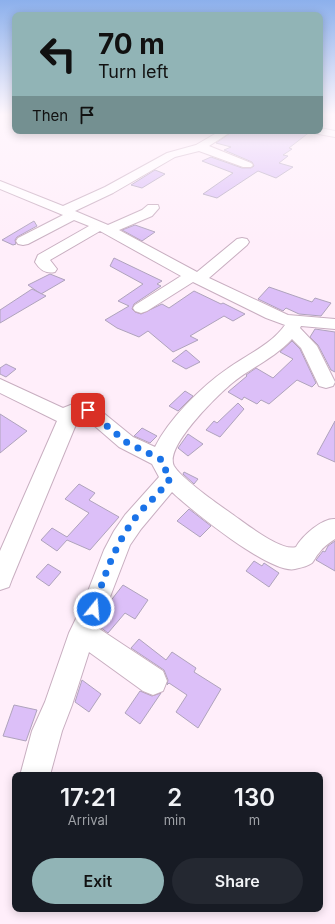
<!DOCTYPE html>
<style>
body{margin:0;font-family:Inter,sans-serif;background:#242831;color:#f1f3f6;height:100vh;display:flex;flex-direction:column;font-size:15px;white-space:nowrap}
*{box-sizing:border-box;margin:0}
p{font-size:13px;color:#9ea1a6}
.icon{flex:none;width:22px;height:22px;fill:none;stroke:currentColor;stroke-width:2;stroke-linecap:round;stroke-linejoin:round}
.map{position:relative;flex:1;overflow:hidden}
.drawer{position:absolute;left:12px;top:772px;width:311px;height:140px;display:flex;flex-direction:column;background:#171b24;border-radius:8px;box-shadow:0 2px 10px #0003}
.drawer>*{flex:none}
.guide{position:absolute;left:12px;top:12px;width:311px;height:122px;border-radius:8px;box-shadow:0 2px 10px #0003;background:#91b4b6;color:#111;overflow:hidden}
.pin{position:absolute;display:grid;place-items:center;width:34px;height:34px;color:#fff;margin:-17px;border-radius:8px;box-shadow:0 2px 6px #0006}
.me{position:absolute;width:44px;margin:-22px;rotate:17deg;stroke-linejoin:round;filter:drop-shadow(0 0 3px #0008)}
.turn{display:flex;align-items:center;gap:14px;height:84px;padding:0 20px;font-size:18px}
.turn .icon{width:52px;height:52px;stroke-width:2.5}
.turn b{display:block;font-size:28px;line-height:34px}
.then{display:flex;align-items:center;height:38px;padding:0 20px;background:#0003;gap:8px;font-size:15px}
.eta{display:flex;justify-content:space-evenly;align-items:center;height:68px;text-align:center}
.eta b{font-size:24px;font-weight:600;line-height:28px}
.button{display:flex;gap:8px;margin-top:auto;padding:8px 20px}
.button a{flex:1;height:46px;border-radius:24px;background:#91b4b6;color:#111;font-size:16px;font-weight:600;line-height:46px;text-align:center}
.button a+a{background:#242831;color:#f1f3f6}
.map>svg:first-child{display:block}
</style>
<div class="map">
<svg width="335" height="924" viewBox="0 0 335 924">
<rect width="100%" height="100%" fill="#ffeefa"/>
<!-- building -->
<g fill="#dcbff8" stroke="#afa3bc">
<path d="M233 131H311L289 148 292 149 283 155 288 156 279 163 293 167 276 178 258 171 217 198 203 194 233 173 202 161 211 157 242 168H251L254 166 252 162 224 150 231 147 216 143Z"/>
<path d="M155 170 165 174 142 188 131 185Z"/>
<path d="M34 221 37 226 17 237 15 240 16 244 13 245 2 240Z"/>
<path d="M135 225 155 232 142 241 122 230Z"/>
<path d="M114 258 162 281 157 284 161 286 134 304 132 309 135 312 141 314 162 304 169 308 194 291 221 304 223 303 245 314 233 321 224 316 190 336 198 340 173 352 148 331 139 337 117 328 105 320 129 306 118 301 143 284 110 266Z"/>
<path d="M50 274 65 280 41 294 28 285Z"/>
<path d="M269 287 312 302 315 298 331 303 321 316 299 314 286 308 283 311 258 299Z"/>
<path d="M32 289 46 296 0 323V310Z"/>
<path d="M315 329 335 332V372L331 370 318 345 310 337Z"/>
<path d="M292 341 300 349 316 383 312 387 297 380 269 404 261 400 257 404 244 397 242 400 228 392 247 376 246 375 256 368 273 378 293 359 280 352Z"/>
<path d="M186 350 200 362 186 369 172 361Z"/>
<path d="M6 364 16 369 6 377 0 374V368Z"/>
<path d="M185 391 193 396 178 411 169 406Z"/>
<path d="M238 403 244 409 220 437 206 430 214 421 217 423Z"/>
<path d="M0 414 27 431 0 453Z"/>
<path d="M335 421V462L317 454Z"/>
<path d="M142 428 157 436 150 443 134 436Z"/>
<path d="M188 434 203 444 188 456 178 448Z"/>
<path d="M184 472 198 479 194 484 183 474Z"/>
<path d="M79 484 95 493 89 500 119 517 90 550 67 540 57 551 41 540 52 528 67 537 89 513 65 499Z"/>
<path d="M189 509 211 526 200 537 177 521Z"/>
<path d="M335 541V571L316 560 323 551 325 552 328 546Z"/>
<path d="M254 561 262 566 264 563 279 573 269 587 246 571Z"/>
<path d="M48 564 61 572 49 586 36 577Z"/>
<path d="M123 585 148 600 135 619 125 613 108 633 100 627 109 603Z"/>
<path d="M139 639 166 660 172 652 196 668 194 672 221 689 198 728 176 712 187 695 169 683 167 685 168 680 164 670 131 648Z"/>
<path d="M82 680 101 694 89 712 75 702Z"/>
<path d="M140 691 152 696 161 693 140 724 125 713Z"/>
<path d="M14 705 37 710 26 741 3 736Z"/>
</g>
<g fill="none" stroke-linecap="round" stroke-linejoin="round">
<!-- minor casing -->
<g stroke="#c8aec0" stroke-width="2">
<g id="minor">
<path d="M320 128 335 131V137L313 133 312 131H320Z"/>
<path d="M220 131H232L209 146 251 163 253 165 251 167H243L199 151 175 157 113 193 75 211 108 225 142 210 148 205H158L159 208 152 216 119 230 197 272 237 239 242 238 247 239 249 242 247 245 209 278 288 315 335 319V329L301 326 300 328 317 346 335 382 333 386 326 388 319 386 301 348 292 339C275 358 250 368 231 384 217 396 164 447 174 466 181 478 219 505 232 514 245 523 281 552 296 547 302 536 322 518 335 519V539C329 543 323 547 319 553 316 556 314 561 312 563 308 566 300 568 295 569 271 575 190 509 172 492L141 529 130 545 98 628 163 671 167 681 163 691 153 695 143 691 89 652 72 705 62 731 50 775H22L21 772 32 731 45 702 69 633 83 604 104 550 114 531 125 515 159 477 152 464 119 447 82 415 77 417V422L12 579 9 587 0 590V551L57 421 0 393V379L63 408 83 400 90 402 133 437 155 447C169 419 201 387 227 369 246 355 271 345 285 325L266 318 193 282 147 311 141 313 135 311 133 308 135 305 181 276 100 231 50 260 57 269 55 272C46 274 40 270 35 262L38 255 89 226 74 220 28 244 23 245 18 244 16 241 18 238 63 215 0 189V181L63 206 105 187 167 153 196 145Z"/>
</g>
</g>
<!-- minor -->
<use href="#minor" fill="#fff" fill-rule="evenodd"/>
</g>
<!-- sky -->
<linearGradient id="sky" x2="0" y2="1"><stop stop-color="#8cb0ec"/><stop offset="0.47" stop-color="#fff7fd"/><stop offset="1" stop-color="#fff7fd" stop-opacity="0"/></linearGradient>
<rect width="335" height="244" fill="url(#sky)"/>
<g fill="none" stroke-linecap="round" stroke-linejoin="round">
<!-- route -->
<path stroke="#1a73e8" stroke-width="7" stroke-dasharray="0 12.6" d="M88 410 126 442 162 460 164 468 171 477C162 491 151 500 140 512 117 539 104 575 94 609"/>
</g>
</svg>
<div class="pin" style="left:88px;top:410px;background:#d93025"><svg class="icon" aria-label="arrive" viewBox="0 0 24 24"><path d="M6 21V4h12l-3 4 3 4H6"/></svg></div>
<svg class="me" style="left:94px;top:609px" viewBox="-20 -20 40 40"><circle r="17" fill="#1a73e8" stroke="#fff" stroke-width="3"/><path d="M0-11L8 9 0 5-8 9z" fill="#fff"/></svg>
<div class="guide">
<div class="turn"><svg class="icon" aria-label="left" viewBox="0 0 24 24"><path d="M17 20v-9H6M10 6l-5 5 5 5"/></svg><div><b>70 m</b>Turn left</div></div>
<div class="then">Then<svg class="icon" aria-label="arrive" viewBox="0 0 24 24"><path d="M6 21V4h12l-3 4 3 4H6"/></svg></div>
</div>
<section class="drawer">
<div class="eta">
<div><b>17:21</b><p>Arrival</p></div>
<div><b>2</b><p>min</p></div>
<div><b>130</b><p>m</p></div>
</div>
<div class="button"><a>Exit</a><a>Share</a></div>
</section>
</div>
